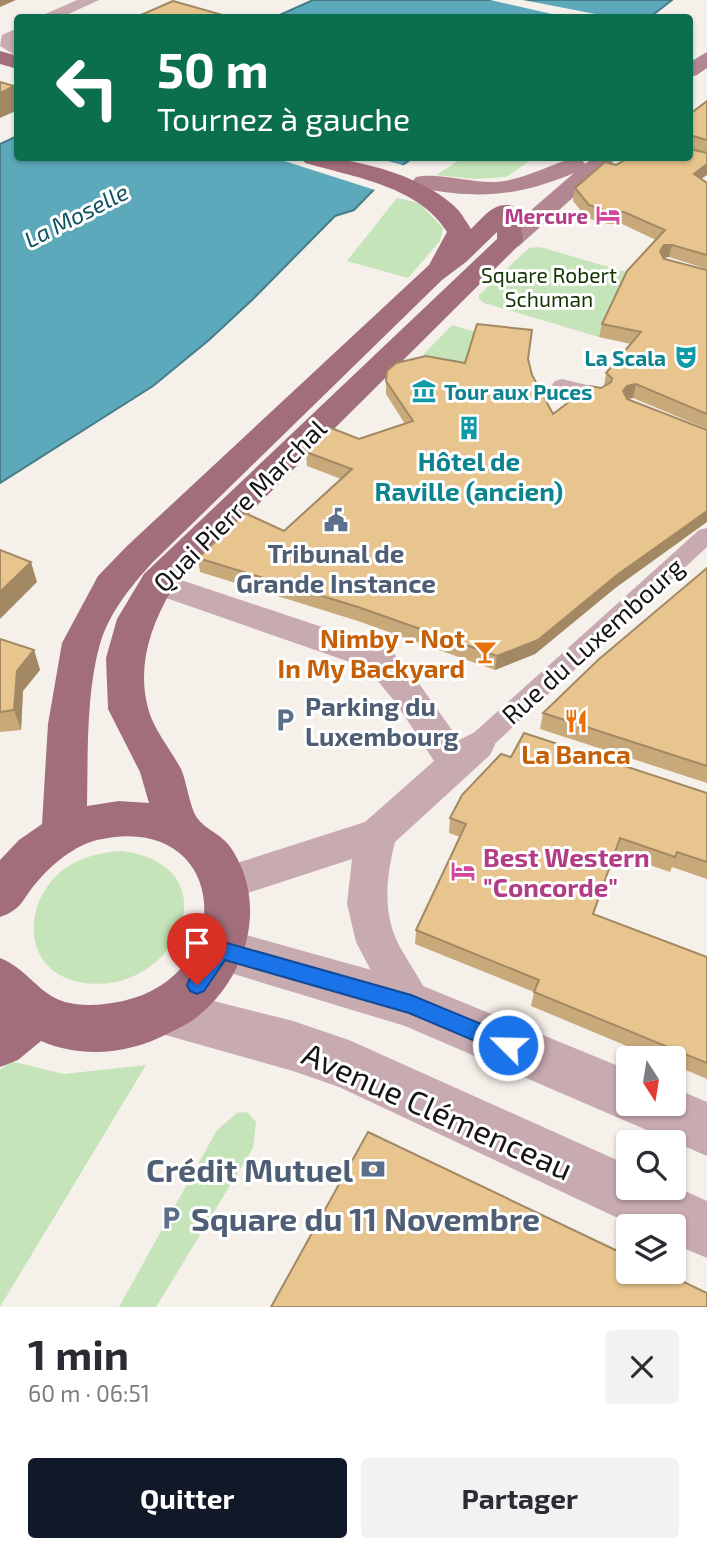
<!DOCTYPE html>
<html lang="fr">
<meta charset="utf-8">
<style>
body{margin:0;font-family:"Exo 2",sans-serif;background:#f2f2f3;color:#2b2b33;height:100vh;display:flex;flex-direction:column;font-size:26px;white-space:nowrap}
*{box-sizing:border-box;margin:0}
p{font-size:23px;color:#7c7c81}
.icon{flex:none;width:38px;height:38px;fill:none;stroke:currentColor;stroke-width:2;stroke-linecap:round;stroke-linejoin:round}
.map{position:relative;height:1307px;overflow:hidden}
.drawer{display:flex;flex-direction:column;background:#fff;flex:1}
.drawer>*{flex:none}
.guide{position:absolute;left:14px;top:14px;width:679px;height:147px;border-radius:7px;box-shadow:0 2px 5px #0004;background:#0b6e4f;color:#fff;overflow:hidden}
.needle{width:46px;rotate:168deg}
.tools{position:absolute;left:616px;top:1046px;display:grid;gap:14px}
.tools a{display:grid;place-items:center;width:70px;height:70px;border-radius:7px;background:#fff;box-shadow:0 2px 5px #0004;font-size:35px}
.pin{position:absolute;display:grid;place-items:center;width:60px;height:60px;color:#fff;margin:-72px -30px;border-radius:50% 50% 50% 0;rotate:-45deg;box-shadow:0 0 7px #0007}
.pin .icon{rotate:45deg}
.me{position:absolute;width:77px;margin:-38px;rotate:293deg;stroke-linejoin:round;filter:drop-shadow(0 0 5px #0008)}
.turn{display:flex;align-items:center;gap:24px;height:147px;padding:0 28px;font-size:32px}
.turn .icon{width:91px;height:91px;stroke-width:2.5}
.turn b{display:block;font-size:49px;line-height:60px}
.round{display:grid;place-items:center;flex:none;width:74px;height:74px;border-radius:7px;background:#f2f2f3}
.head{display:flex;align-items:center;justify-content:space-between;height:119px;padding:0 28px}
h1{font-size:42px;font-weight:700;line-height:52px}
.button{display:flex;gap:14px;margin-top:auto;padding:14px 28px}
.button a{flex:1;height:80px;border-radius:7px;background:#111827;color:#fff;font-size:28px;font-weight:700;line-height:80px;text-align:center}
.button a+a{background:#f2f2f3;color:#2b2b33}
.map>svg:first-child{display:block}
</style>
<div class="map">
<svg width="707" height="1307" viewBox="0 0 707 1307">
<rect width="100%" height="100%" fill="#f6f0ea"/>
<!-- green -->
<g fill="#c5e4b9">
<path d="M463 158H534L506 177 475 179 436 175Z"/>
<path d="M397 198 419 203 443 228 440 241 408 278 347 261Z"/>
<path d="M540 247 633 274 599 337 484 303 479 299V295L529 248Z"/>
<path d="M452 325 507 341 470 379 424 363 422 356Z"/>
<path d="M123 851C237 867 174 1001 79 982 21 970 22 902 63 870 80 857 101 852 123 851Z"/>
<path d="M10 1061 64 1074 146 1065 0 1307V1070Z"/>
<path d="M247 1112 256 1122 253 1148 156 1307H119L217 1130 237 1113Z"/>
</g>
<!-- water -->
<g fill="#5ca9bb" stroke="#477d89" stroke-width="2">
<path d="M313 0H672L649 18H273Z"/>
<path d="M17 136 18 158H413L389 174 354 210 335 216 252 300 209 340 153 386 0 483V144Z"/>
</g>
<!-- pier -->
<g fill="#f6f0ea">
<path d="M490 0H523L611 17H565Z"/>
<path d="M275 158H377L406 166 378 191Z"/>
</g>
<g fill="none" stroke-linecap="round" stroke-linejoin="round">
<!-- pedestrian -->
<g fill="#c8aab1" fill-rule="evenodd">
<path d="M562 379 604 389 607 393 597 399 555 389 552 385 555 381Z"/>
<path d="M707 528V547L486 752 477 755 468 752 464 745 468 738 699 530Z"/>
</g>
<!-- minor -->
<g fill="#c8aab1" fill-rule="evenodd">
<path d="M77 0H99L60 18H36Z"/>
<path d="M18 28V57L0 46 2 35Z"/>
<path d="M157 572 391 650 420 685 459 740 477 731 490 735 495 745 490 755 395 842C386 878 382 914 400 947 411 967 424 984 432 1004L426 1018 411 1024 396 1018 356 942 347 904 352 859 226 900 212 895 206 883 212 871 365 822 434 761 396 703 367 668 146 591 141 583 146 575Z"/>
</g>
<!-- tertiary -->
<g fill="#c8aab1" fill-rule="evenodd">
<path d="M221 928 411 981 628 1070V1104H674V1088L707 1102V1156L405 1026 204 965 197 950 204 935Z"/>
<path d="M162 988 293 1021 349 1040 628 1165V1188H674V1186L707 1201V1258L674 1244V1227H637L339 1087 293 1071 144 1029 137 1012 144 995Z"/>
</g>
<!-- secondary -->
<g fill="#b38792" fill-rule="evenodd">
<path d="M707 52V68L697 75 690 77V62Z"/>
<path d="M574 158 582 160 585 164 593 158H617L519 246 510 249 501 246 497 241 501 236 574 173C519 196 482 199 424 189L416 187 412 182 416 177C436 172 472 183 496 182 524 180 548 165 574 158Z"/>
</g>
<!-- primary -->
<g fill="#a36e7c" fill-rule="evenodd">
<path d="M0 51 18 56V69L0 64Z"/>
<path d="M302 158C346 154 428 176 459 211 463 216 467 223 471 229 484 217 494 201 513 206L520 218 523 241 171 591C150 627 137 667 148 708 153 729 171 750 181 769 187 782 190 810 198 819 207 831 223 834 233 851 268 907 246 978 197 1017 189 1024 178 1028 169 1033 129 1054 83 1059 41 1041L18 1060 0 1067V958C28 969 38 994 65 1002 83 1007 105 1005 123 1001 241 975 229 809 97 840 74 846 52 864 37 882 22 899 23 909 0 917V860L19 840 42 824 48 724 62 643 98 576 127 546 429 265 447 232C419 186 353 177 305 163ZM497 232V239L144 574 117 619 106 658 108 709 140 772 149 803 119 801 87 806C88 756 86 692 100 644 109 613 131 586 153 562L442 280 466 262Z"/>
</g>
</g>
<!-- wall -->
<g fill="#c8a97a">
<path d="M707 101V153L690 149 701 179 707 183V269L669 257 664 258 707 270V429L633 398 627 399 614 589 535 654 495 670 358 621 200 572 198 558 284 531 341 479 307 466 306 452 359 439 405 424 386 394V381L465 363 528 359 532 375 553 414 604 386 606 373 631 344 599 337 602 324 656 240 622 224H608L587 218 573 201 575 188 616 165 690 158V114Z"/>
<path d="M707 567V783L540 729 543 713Z"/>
<path d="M0 639 34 650 40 670 23 691 21 730 0 732Z"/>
<path d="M511 757 707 793V879L672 867 670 872 615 853 594 914 707 957V1079L674 1065V1059H658L531 1006 534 992 415 944 416 930 460 837 449 833 450 818Z"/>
</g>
<!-- shaded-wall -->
<g fill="#a28963">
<path d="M0 0H16L0 7Z"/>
<path d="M14 86 18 101V110L0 118V93Z"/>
<path d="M707 164V175L691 186 694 174Z"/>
<path d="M664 245H672L669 257 662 258 660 251Z"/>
<path d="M636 384 633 398 624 399 623 391 627 386Z"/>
<path d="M707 511V522L614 589 535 654 495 670 497 656 617 575Z"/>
<path d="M31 562 37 582 0 619V592Z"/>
<path d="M34 650 40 670 23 691 21 730 14 710 17 671Z"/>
</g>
<!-- building -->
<g fill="#e8c48e" stroke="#a28963" stroke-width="2">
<path d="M173 1 233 18H134Z"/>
<path d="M0 82 14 86 0 93Z"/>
<path d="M707 101V140L693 136 690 143V114Z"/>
<path d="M690 149 707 153V164L694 174 707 183V255L672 245H664L660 251 664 259 707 270V414L636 384 627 386 623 391 627 399 707 430V511L617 575 538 640 497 656 358 607 198 558 245 513 284 531 352 469 306 452 331 428 359 439 413 421 386 381 387 371 396 363 426 356 465 363 477 324 532 330 528 359 532 375 553 414 590 386 601 388 611 382 612 378 606 373 641 332 602 324 627 271 665 230 624 212H610L589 205 575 188 605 162 616 165 628 158H690Z"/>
<path d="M0 550 31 562 0 592Z"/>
<path d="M707 568V766L543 713 598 660Z"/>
<path d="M0 639 34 650 17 671 14 710 0 712Z"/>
<path d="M524 733 707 793V862L677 852 675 857 620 838 593 914 707 957V1063L534 992 539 980 416 930 466 824 450 818 462 795 501 754 511 757Z"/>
<path d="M368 1132 628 1256V1272H663L707 1293V1307H271Z"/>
</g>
<!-- route -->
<path fill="#1a73e8" stroke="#114b97" stroke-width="2" d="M220 941 411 995 515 1038 518 1045 515 1052 508 1055 409 1013 225 960 204 991 197 994 190 991 187 985C193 971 206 946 220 941Z"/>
<!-- icons -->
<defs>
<g id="hotel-bare" transform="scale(1.89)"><path d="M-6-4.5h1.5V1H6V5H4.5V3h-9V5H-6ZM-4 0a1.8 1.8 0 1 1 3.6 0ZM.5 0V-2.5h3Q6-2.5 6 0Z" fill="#d1479c" stroke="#fff" stroke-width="2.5" paint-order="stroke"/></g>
<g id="theatre-bare" transform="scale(1.89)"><path d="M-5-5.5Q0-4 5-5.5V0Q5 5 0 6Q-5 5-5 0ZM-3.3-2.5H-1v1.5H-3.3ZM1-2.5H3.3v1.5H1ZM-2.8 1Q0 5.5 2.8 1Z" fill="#0f9aa8" stroke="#fff" stroke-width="2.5" paint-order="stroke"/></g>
<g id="museum-bare" transform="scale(1.89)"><path d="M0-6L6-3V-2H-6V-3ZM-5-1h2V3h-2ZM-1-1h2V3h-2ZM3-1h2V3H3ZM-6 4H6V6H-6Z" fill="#0f9aa8" stroke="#fff" stroke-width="2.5" paint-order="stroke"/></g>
<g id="building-bare" transform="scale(1.89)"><path d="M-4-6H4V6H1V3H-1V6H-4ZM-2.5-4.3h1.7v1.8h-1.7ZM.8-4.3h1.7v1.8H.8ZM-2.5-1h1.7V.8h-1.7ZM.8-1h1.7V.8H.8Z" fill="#0f9aa8" stroke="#fff" stroke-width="2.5" paint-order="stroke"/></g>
<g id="civic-bare" transform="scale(1.89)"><path d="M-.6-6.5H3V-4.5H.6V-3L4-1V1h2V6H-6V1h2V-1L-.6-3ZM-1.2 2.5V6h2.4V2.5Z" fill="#5c6f8a" stroke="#fff" stroke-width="2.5" paint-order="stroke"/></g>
<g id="bar-bare" transform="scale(1.89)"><path d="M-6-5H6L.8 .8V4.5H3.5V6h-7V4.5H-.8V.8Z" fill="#e8710a" stroke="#fff" stroke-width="2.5" paint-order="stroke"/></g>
<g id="parking-bare" transform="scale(1.89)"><path d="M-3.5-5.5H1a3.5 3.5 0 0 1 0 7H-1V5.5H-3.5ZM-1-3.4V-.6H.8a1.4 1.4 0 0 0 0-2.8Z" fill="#5c6f8a" stroke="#fff" stroke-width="2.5" paint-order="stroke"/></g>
<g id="restaurant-bare" transform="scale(1.89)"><path d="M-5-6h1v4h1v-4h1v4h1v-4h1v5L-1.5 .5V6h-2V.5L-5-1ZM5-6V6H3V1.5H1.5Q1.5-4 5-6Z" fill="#e8710a" stroke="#fff" stroke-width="2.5" paint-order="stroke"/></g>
<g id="bank-bare" transform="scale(1.89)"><path d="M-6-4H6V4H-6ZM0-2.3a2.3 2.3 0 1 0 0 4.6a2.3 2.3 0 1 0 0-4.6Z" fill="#5c6f8a" stroke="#fff" stroke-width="2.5" paint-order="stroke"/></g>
</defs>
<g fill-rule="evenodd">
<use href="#hotel-bare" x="608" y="215"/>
<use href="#theatre-bare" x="686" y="357"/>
<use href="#museum-bare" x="424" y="391"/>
<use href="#building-bare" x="469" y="428"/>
<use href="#civic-bare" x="336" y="520"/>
<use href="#bar-bare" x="485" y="652"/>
<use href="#parking-bare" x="285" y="720"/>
<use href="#restaurant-bare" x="576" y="721"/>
<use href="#hotel-bare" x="463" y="871"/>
<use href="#bank-bare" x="373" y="1169"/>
<use href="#parking-bare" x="171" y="1218"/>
</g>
<g text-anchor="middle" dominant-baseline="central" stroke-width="6" stroke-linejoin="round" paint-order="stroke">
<!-- far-hotel labels -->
<g font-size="21" font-weight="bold" fill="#b23c85" stroke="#fff" text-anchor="end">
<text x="588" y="215">Mercure</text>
</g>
<!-- far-park labels -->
<g font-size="21" fill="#133500" stroke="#fff">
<text x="549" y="274">Square Robert<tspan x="549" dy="24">Schuman</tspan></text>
</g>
<!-- far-culture labels -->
<g font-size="21" font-weight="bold" fill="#0d838f" stroke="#fff" text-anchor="end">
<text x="666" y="357">La Scala</text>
<text x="444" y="391" text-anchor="start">Tour aux Puces</text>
</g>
<!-- far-water labels -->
<g font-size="23" font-style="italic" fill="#0f5360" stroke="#fff">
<text transform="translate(76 215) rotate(-27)">La Moselle</text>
</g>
<!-- culture labels -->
<g font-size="26" font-weight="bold" fill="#0d838f" stroke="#fff">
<text x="469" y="460">Hôtel de<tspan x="469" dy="30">Raville (ancien)</tspan></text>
</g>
<!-- street labels -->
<g font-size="26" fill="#171513" stroke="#fff">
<text transform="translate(239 505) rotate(-45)">Quai Pierre Marchal</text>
<text transform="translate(592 640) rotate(-42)">Rue du Luxembourg</text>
</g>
<!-- service labels -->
<g font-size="26" font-weight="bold" fill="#4e5e75" stroke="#fff">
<text x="336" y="552">Tribunal de<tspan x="336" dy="30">Grande Instance</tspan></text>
<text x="305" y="705" text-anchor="start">Parking du<tspan x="305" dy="30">Luxembourg</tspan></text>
</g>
<!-- food labels -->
<g font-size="26" font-weight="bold" fill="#c56008" stroke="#fff" text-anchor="end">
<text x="465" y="637">Nimby - Not<tspan x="465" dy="30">In My Backyard</tspan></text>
<text x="576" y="753" text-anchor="middle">La Banca</text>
</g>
<!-- hotel labels -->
<g font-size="26" font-weight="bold" fill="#b23c85" stroke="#fff" text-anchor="start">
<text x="483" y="856">Best Western<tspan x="483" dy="30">"Concorde"</tspan></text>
</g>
<!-- near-street labels -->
<g font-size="32" fill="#171513" stroke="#fff">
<text transform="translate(438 1110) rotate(24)">Avenue Clémenceau</text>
</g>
<!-- near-service labels -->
<g font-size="32" font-weight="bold" fill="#4e5e75" stroke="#fff" text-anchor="end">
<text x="353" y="1169">Crédit Mutuel</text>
<text x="191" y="1218" text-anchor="start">Square du 11 Novembre</text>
</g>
</g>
</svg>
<div class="tools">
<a><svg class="needle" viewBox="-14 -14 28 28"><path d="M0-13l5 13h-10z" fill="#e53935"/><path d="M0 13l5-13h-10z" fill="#7c7c81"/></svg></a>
<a><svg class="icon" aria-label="search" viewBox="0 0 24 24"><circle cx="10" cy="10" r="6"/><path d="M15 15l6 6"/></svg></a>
<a><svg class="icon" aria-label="layers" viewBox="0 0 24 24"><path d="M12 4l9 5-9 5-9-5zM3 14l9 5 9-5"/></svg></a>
</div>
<div class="pin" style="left:197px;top:985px;background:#d93025"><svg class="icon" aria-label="arrive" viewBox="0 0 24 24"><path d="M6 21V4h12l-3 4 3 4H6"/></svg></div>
<svg class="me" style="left:508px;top:1045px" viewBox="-20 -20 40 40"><circle r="17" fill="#1a73e8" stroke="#fff" stroke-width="3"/><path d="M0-11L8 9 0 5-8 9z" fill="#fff"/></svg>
<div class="guide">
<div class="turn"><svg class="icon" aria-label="left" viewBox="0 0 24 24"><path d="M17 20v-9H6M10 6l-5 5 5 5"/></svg><div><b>50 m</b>Tournez à gauche</div></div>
</div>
</div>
<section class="drawer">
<div class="head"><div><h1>1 min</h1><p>60 m · 06:51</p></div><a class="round"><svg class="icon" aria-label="close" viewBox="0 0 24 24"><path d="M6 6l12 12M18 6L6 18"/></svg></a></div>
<div class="button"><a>Quitter</a><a>Partager</a></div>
</section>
